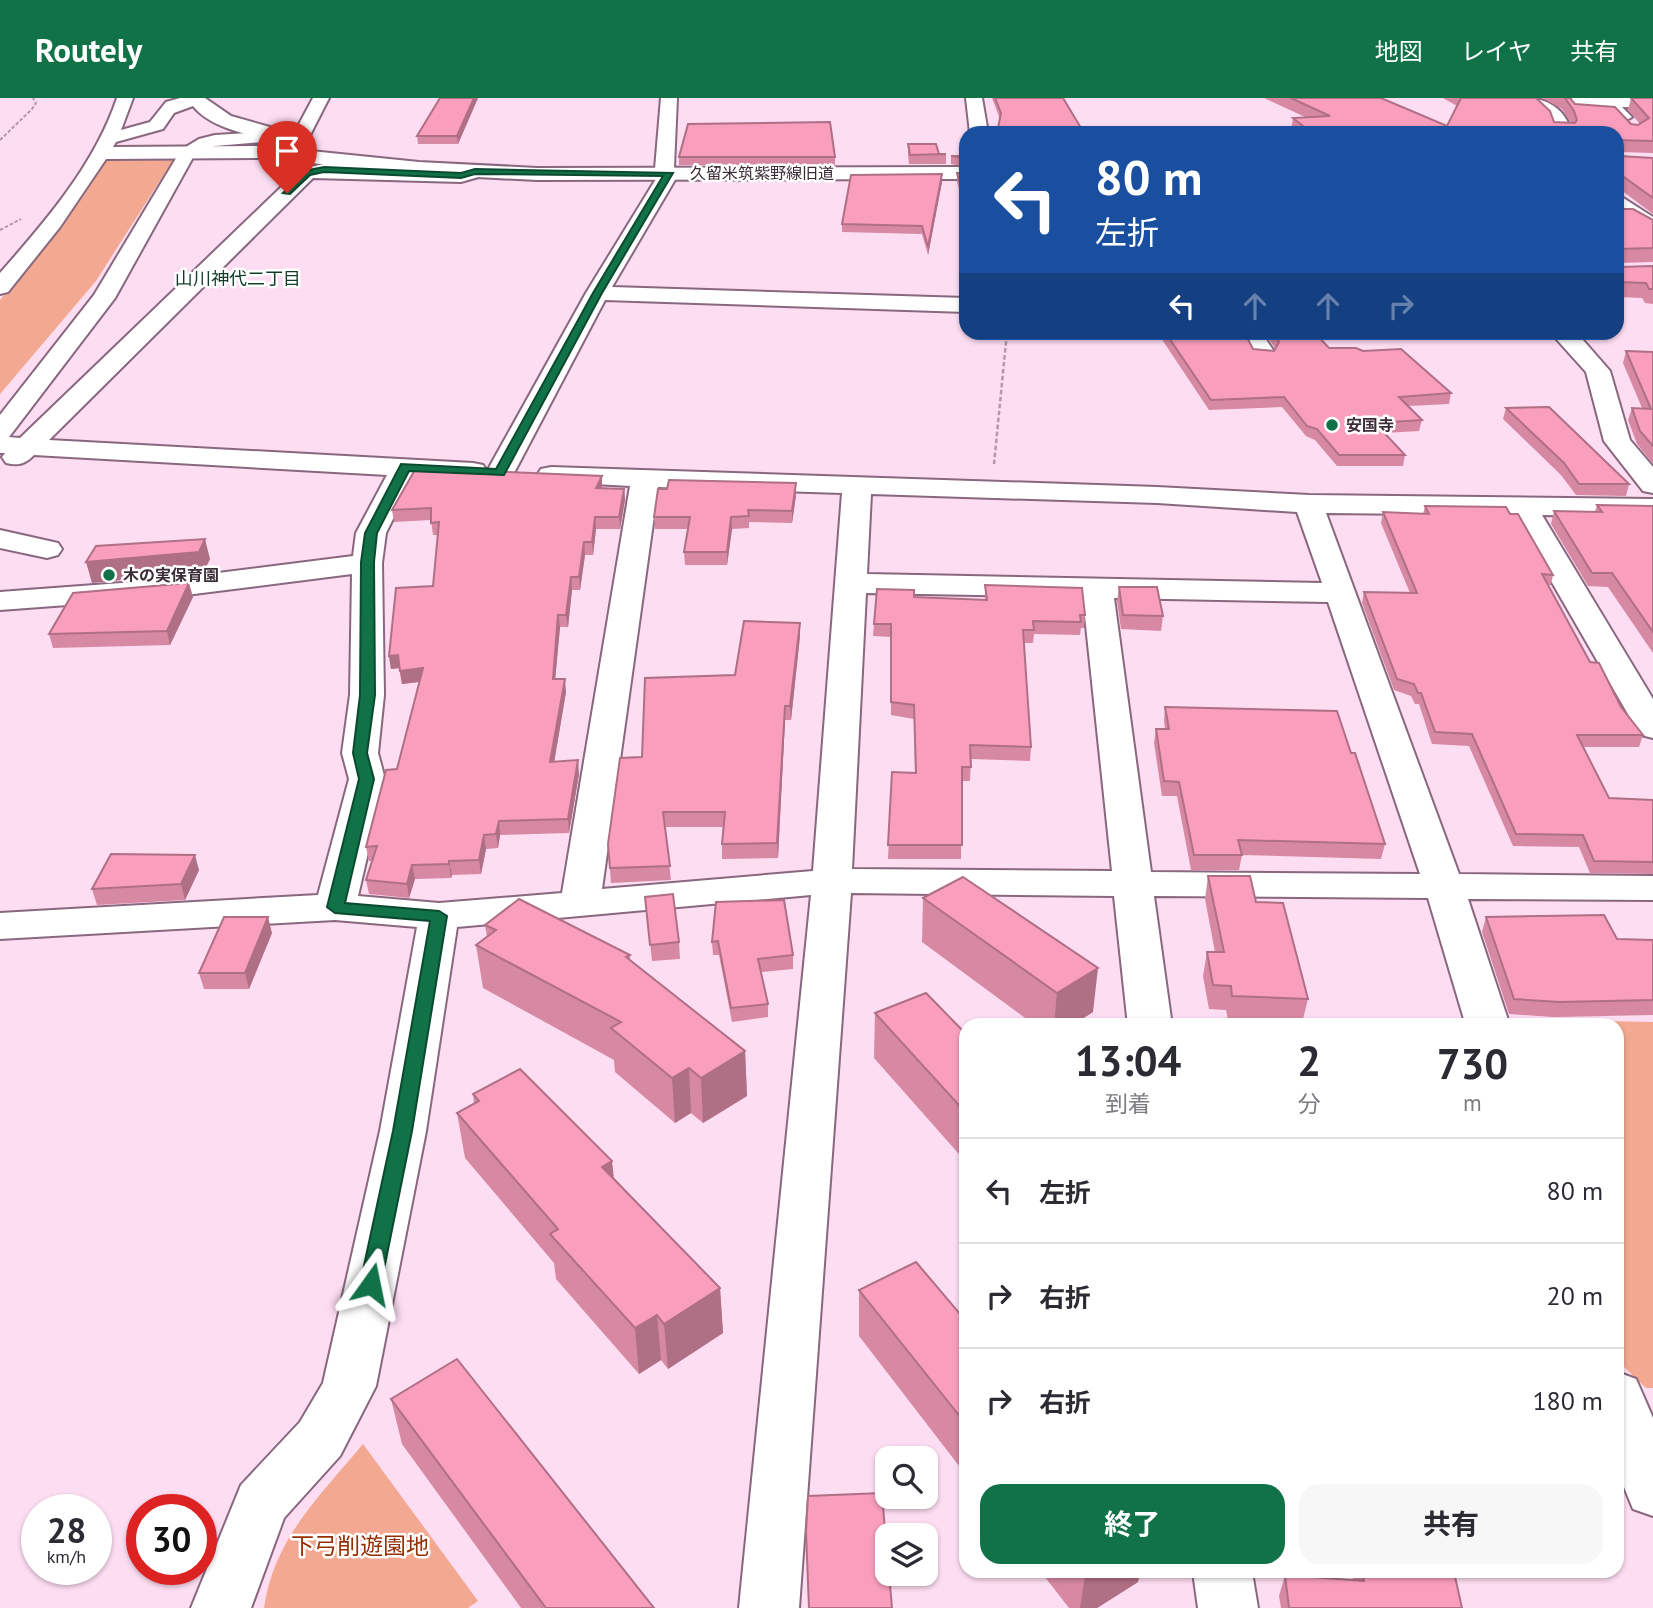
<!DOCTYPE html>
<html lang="ja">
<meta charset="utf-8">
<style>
body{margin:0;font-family:"PT Sans","Noto Sans JP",sans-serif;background:#f7f7f7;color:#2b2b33;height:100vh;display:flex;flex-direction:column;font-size:26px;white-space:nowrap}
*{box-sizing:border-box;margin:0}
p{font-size:23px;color:#7c7c81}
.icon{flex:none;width:38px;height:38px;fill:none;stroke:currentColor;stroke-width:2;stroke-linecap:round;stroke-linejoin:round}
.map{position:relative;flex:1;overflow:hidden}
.side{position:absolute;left:959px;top:920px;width:665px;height:560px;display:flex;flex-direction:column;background:#fff;border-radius:21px;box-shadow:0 2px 5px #0004}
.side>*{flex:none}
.banner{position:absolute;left:959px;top:28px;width:665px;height:214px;border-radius:21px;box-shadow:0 2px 5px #0004;background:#1a4fa0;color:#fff;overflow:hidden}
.fabs{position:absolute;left:875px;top:1348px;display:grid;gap:14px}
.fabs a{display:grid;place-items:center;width:63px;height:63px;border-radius:14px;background:#fff;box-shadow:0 2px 5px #0004;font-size:35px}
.speed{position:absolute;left:21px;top:1396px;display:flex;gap:14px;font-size:35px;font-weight:700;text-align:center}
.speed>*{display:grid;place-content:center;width:91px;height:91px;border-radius:50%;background:#fff;box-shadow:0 2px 5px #0004;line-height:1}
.speed small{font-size:18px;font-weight:400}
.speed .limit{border:10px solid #d22;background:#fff;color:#111}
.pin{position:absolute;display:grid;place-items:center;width:60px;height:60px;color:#fff;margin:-72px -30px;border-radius:50% 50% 50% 0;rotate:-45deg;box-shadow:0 0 7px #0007}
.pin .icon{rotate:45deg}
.me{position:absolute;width:77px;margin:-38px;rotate:12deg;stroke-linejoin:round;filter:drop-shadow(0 0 5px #0008)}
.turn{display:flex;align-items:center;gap:24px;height:147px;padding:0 21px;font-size:32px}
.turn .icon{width:91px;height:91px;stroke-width:2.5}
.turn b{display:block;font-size:49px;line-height:60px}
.lanes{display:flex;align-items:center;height:66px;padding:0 21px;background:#0003;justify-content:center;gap:35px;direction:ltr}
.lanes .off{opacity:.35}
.eta{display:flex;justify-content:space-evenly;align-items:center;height:119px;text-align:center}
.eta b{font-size:42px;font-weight:700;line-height:49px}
.action{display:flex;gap:14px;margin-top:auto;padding:14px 21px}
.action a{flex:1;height:80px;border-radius:21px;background:#117248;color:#fff;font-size:28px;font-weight:700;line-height:80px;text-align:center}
.action a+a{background:#f7f7f7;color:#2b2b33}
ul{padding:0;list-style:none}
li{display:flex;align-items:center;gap:21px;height:105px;padding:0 21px;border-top:2px solid #e1e1e2}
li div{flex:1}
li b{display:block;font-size:26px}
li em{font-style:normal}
header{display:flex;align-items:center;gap:42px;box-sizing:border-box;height:98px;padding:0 35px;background:#117248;color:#fff}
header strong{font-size:33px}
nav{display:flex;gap:38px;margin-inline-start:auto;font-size:24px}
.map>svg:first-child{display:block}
</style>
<header>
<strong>Routely</strong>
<nav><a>地図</a><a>レイヤ</a><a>共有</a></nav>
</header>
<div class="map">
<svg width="1653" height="1510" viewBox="0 0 1653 1510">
<rect width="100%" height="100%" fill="#fdddf2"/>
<!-- green -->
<g fill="#f3a991">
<path d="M177 56 96 183 0 296V202L80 102 102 61Z"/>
<path d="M1503 921 1653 924V1290H1646L1622 1267 1617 1251V928L1506 927Z"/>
<path d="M363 1346 478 1503 468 1510H264C274 1440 320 1398 363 1346Z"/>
</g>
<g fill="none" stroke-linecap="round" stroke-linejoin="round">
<!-- minor casing -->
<g stroke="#89677e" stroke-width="4">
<g id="minor">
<path d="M313 0H329L305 47H293L290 43Z"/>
<path d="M661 0H677L674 69 679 75 612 189 966 200V214L605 202 514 375 510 381H490L486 375 586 195 659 76 655 71Z"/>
<path d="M966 0H982L988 35H970Z"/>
<path d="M1524 0C1547 0 1565 10 1572 35H1554L1549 23Z"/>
<path d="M1572 0H1653V10L1622 9 1632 19 1623 24 1613 18 1572 15 1569 11Z"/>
<path d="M281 33 290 38 287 42 215 48 196 54 115 200 9 339 20 340 300 71 324 66 460 72 482 70 485 74 482 78 461 84 313 80 49 342 473 365 483 367 487 373 483 379 473 381 414 378 386 435 382 465 384 597 378 655 385 681 358 798 439 805 562 795 630 388 541 383 537 377 541 371 551 369 1157 389 1309 397 1653 401V419L1542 417 1653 601V640L1641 637 1636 630 1513 417 1326 415 1459 776 1653 778V802L1468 801 1510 928H1466L1428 800 1154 798 1172 928H1128L1114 798 851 795 799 1510H739L811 797 457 829 426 1033 376 1288 340 1358 284 1420 251 1510H191L241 1387 300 1324 323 1285 380 1033 417 829 335 822 0 841V815L318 797 349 681 342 655 350 597 352 476 162 500 0 512V494L162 482 353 458 356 435 387 377 34 357C25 366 19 368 6 365L2 359 5 355H0V317L94 197 181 52 199 41 215 37ZM658 389 842 395 813 773 602 791ZM871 396 1157 405 1297 414 1322 485 867 476ZM866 495 1083 499 1112 773 852 771ZM1114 500 1328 504 1420 776 1151 774Z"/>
<path d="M1617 96 1653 119V135L1646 133 1617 112Z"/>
<path d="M1238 234H1261L1275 255 1272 260H1254Z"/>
<path d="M1550 234H1576L1610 273 1630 342 1653 369V395L1643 393 1604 343 1586 274Z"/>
<path d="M0 432 58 445 62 451 58 457 47 460 0 450Z"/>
<path d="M1617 1274 1636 1281 1653 1320V1418L1633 1411 1617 1372Z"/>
<path d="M1193 1474H1252L1258 1510H1198Z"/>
</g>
</g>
<!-- tertiary casing -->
<g stroke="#89677e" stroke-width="4">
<path id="tertiary" d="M117 0H133L121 32 150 24 166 4 180 0H205L231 18 298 37 301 41 292 46C262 39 214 34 193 8L174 15 163 31 116 44 113 49 262 48 419 64 537 70 966 69V81L537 82 419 76 262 60 106 61 60 129 8 194 0 196V175C46 123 95 66 117 0Z"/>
</g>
<!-- path-far1 -->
<g stroke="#b299aa" stroke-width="2" stroke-dasharray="3.5 2" stroke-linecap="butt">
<path d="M0 42 32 11 36 5 33 0"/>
<path d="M0 132 21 121"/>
</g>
<!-- path -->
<path stroke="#b299aa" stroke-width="2.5" stroke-dasharray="4.5 2.5" stroke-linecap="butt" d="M994 366 1007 234"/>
<!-- minor -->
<use href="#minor" fill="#fff" fill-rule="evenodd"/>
<!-- tertiary -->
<use href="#tertiary" fill="#fff" fill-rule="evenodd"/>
</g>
<!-- wall -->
<g fill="#d788a3">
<path d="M478 0 458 46H418L417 38Z"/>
<path d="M992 0H1063L1000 21Z"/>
<path d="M1264 0H1381L1447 28 1457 8 1443 0H1536L1554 24 1571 25 1562 11 1542 0H1570L1575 6 1631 26 1638 27 1640 26 1628 12 1631 0H1653V55L1620 54V58L1653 60V116L1617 89V35H1295L1291 32 1293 20 1305 19Z"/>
<path d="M908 46 939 56H946V66H909L908 56Z"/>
<path d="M951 58H966V69L951 66Z"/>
<rect x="679" y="59" width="156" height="8"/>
<path d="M957 75H966V114L957 84Z"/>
<path d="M942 76V84L928 157 922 136 842 134V126Z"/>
<path d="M1617 111 1653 122V164L1619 165V169L1653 168V206L1645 205 1642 200 1617 199Z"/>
<path d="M1157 234H1244L1253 251 1274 253 1275 250 1264 234H1314L1329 250 1451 295 1449 306 1408 308 1422 322 1419 333 1384 335 1405 357 1403 368H1337L1315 342 1306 338 1282 309 1209 312Z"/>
<path d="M1626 253 1653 254V366L1637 346 1628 322 1632 310H1642L1623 265Z"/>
<path d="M1506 310 1629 386 1626 398 1576 397 1561 377 1503 321Z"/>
<path d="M602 378V391H624L625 402 620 431H596L593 457H585L580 492H572L568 529H560L555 581 566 594 554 664 579 676 569 735 500 737 498 750 486 751 481 776 452 777 451 780 415 781 409 800 369 796 366 782 373 763H369L366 749 397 671 420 584 402 586 399 570 391 571 389 558 433 488 438 437H433L431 422 394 424 392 412Z"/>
<path d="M796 397 792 425 749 424V430L732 431 727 467H685L684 454 688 431H655L654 419Z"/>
<path d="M1597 407 1653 408V555L1608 489 1588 488 1551 426 1554 413 1595 414Z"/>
<path d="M1425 408 1510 416 1553 477 1551 487H1548L1590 564 1621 609 1643 637 1639 649H1583L1609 700 1653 702V776L1590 775 1579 749 1513 748 1469 648 1432 646 1419 606H1415L1411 598 1394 592 1362 505 1364 494 1410 495 1381 425 1383 414 1423 416Z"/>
<path d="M985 487 1085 517 1084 530H1081L1080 537 1034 536 1033 545H1024L1031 649 1030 663 971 661 970 683H962L961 761H888L892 674 915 675 914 621 891 617V539L873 538 874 526 914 499 985 502Z"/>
<path d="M1119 489 1163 518 1161 533 1121 531 1117 503Z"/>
<path d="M193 499 170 547 53 550 49 536Z"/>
<path d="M800 525V538L791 622H785L778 760 722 761V746L723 729H665L671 782 611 785 608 746 642 659 735 577Z"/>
<path d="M1165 609 1351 655 1385 746 1381 761 1242 757 1239 772H1191L1177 698H1162L1154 645 1156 631H1165L1164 623Z"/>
<path d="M199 772 185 802 97 807 92 791Z"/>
<path d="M1208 778 1256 804 1308 901 1302 925 1228 922 1226 912 1209 911 1203 878 1207 854H1215L1205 801Z"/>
<path d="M645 799 679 844 680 861 652 863Z"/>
<path d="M923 800 1093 914 1071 928H1036L922 844Z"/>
<path d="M716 804 793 857V871L761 874 768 906V919L732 924 719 857H713L712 844Z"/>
<path d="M1486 819 1617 841 1653 842V917L1554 919 1509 916 1482 834Z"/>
<path d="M485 827 630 857V863L745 953 747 998 703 1025 691 1015 675 1025 615 974 614 962 483 890 476 847 487 839Z"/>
<path d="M272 835 249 891H204L199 875Z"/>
<path d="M875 915 966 936V1064L874 960Z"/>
<path d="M473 996 614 1080 720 1190 723 1235 668 1271 661 1262 639 1276 556 1181 554 1165 465 1060 457 1015 474 1006Z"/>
<path d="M859 1192 966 1223V1377L859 1238Z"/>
<path d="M391 1301 654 1510H521L402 1346Z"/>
<path d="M1041 1474H1140L1138 1484 1097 1510H1069Z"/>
<path d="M1352 1474H1454L1462 1510H1281L1279 1498 1285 1477 1353 1482Z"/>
</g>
<!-- shaded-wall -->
<g fill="#af6f84">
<path d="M474 0H478L458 46 457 38Z"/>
<path d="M942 76V84L928 157V149Z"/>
<path d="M602 378V389L597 402 596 390Z"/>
<path d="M796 385V397L792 425V413Z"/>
<path d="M624 391 625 402 620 431 619 419Z"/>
<path d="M595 419 596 431 593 457 592 444Z"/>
<path d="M731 419 732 431 727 467V454Z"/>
<path d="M205 441 210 461 204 474 92 485 86 464Z"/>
<path d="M584 444 585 457 580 492 579 479Z"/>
<path d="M571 479 572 492 568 529 566 517Z"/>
<path d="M189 485 193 499 170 547 167 533Z"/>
<path d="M558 517 560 529 554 594 553 581Z"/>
<path d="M800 525V538L791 622 790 608Z"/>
<path d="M398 557 400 570 391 571 389 558Z"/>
<path d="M423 570 426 583 402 586 400 573Z"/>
<path d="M565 581 566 594 552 677 550 664Z"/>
<path d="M785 608V622L778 760 777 745Z"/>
<path d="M578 662 579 676 569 735 568 721Z"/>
<path d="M499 723 500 737 498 750 496 736Z"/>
<path d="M484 737 486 751 481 776 479 762Z"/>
<path d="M195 757 199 772 185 802 181 786Z"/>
<path d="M449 763 452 777 451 780 449 766Z"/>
<path d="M412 767 415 781 409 800 407 786Z"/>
<path d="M268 819 272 835 249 891 245 875Z"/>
<path d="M1098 870 1093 914 1071 928H1054L1057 895Z"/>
<path d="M745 953 747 998 703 1025 701 980Z"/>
<path d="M689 970 691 1015 675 1025 672 980Z"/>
<path d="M612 1063 617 1108 602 1069Z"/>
<path d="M720 1190 723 1235 668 1271 664 1226Z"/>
<path d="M657 1217 661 1262 639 1276 635 1230Z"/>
<path d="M1090 1474H1140L1138 1484 1097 1510H1080L1085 1477Z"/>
</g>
<!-- building -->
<g fill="#fa9ebd" stroke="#af6f84" stroke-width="2">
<path d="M440 0H474L457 38H417Z"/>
<path d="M995 0H1063L1084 35H997L1001 15Z"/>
<path d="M1291 0H1381L1447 28 1461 0H1536L1550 13 1554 24 1575 25 1577 22 1574 13 1565 0H1570L1575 6 1615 9 1631 26 1638 27 1649 20 1631 0H1653V43L1618 42 1620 58 1653 60V100L1617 74V35H1312L1293 20 1330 18Z"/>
<path d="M830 24 835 59H679L688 26Z"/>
<path d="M908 46H936L939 56H946L910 57Z"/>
<path d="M951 58H966V60Z"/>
<path d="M957 75H966V104Z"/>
<path d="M942 76 928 149 922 128 842 126 851 77Z"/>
<path d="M1617 111H1633L1653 122V150L1619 151V169L1653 168V191H1649L1646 185 1617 184Z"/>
<path d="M1165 234H1244L1253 251 1274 253 1279 244 1273 234H1314L1329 250H1356L1363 253 1401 251 1451 295 1399 299 1422 322 1375 325 1405 357H1339L1317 331 1307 328 1284 299 1211 302Z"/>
<path d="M1626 253 1653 254V348L1640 333 1632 310 1651 311Z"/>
<path d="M1549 309 1629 386H1579L1564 365 1506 310Z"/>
<path d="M416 370 602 378 596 390 624 391 619 419H595L592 444H584L579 479H571L566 517H558L553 581H565L550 664 578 662 568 721 499 723 496 736 484 737 479 762 449 763V766L412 767 407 786 366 782 377 748 366 749 386 672 397 671 423 570 400 573 398 557 389 558 396 490 433 488 439 424 431 425V410L392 412Z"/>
<path d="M669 382 796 385 792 413 748 412 749 418 731 419 727 454H684L690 419H654L658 391H667Z"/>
<path d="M1597 407 1653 408V534L1612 475H1592L1554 413 1602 414Z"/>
<path d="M1425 408 1506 409 1510 416H1518L1553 477 1542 476 1590 564 1599 565 1621 609 1643 637H1577L1609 700 1653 702V764L1594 763 1583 737 1516 736 1472 636 1435 634 1421 595H1418L1414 586 1397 581 1364 494 1417 495 1383 414 1429 416Z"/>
<path d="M205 441 199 454 86 464 96 448Z"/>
<path d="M189 485 167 533 49 536 73 495Z"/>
<path d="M985 487 1082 490 1085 517H1080L1081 524 1033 523 1034 532H1023L1031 649 970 647 971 669H962V747H888L892 674 916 675 914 607 891 604V526H874L877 491 914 492V499L987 502Z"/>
<path d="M1119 489H1157L1163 518 1123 517Z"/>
<path d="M744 523 800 525 790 608H785L777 745 722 746 725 714H663L670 768 610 770 608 746 620 660 642 659 645 580 735 577Z"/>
<path d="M1165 609 1337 613 1351 655H1355L1385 746 1238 742 1242 757H1194L1179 684 1164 683 1156 631H1169Z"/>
<path d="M111 756 195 757 181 786 92 791Z"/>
<path d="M1208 778H1250L1256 804 1283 805 1308 901 1232 898 1231 888 1213 887 1207 854H1224Z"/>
<path d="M963 779 1098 870 1057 895 923 800Z"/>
<path d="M673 796 679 844 650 847 645 799Z"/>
<path d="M519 801 630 857 626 859 745 953 701 980 689 970 672 980 611 930 621 924 476 847 496 832 485 827Z"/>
<path d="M784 802 793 857 758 861 768 906 731 910 718 843 712 844 716 804Z"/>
<path d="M1604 817 1617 841 1653 842V902L1559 904 1514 901 1486 819Z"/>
<path d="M224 819H268L245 875H199Z"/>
<path d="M926 895 966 936V1015L875 915Z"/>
<path d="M520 971 612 1063 602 1069 720 1190 664 1226 657 1217 635 1230 550 1136 558 1131 457 1015 479 1003 473 996Z"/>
<path d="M916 1164 966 1223V1326L859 1192Z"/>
<path d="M457 1261 654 1510H546L391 1301Z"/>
<path d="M882 1395 887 1457V1475H889L892 1510H809L806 1434 808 1398Z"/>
<path d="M1362 1474H1454L1462 1510H1289L1285 1477 1364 1483Z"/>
</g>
<!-- route -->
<path fill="#117248" stroke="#0b4a2f" stroke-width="2" d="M324 69 461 75 475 71 673 75 602 195 504 377 409 373 377 435 374 464 375 597 367 655 374 681 345 805 439 813 447 818 412 1033 381 1186 378 1192H363L360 1186 393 1033 430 823 335 815 327 809 359 681 353 655 360 597 361 464 365 435 401 366 496 371 593 195 663 78 475 76 461 80 324 74 310 77 290 96 283 95 304 73Z"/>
<!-- markers -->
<g fill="#117248" stroke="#fff" stroke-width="2.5">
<circle cx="1332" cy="327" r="7"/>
<circle cx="109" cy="477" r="7"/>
</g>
<g text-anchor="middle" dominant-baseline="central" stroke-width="5" stroke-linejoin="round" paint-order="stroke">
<!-- far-street labels -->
<g font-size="16" fill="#3c2d37" stroke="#fff">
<text x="762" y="75">久留米筑紫野線旧道</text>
</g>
<!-- far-poi labels -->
<g font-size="16" font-weight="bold" fill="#3c2d37" stroke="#fff" text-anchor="start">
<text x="1346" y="327">安国寺</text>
<text x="123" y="477">木の実保育園</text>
</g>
<!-- far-neighbourhood labels -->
<g font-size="18" fill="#143e29" stroke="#fff">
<text x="238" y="180">山川神代二丁目</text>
</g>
<!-- near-park labels -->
<g font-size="23" fill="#952e02" stroke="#fff">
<text x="360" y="1447">下弓削遊園地</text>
</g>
</g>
</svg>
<div class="fabs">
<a><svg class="icon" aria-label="search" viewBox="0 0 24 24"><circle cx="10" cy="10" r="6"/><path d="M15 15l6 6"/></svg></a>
<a><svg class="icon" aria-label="layers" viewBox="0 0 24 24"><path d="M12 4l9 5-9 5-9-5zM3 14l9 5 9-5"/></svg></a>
</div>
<div class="speed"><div>28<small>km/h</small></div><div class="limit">30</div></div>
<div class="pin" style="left:287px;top:95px;background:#d93025"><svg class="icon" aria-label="arrive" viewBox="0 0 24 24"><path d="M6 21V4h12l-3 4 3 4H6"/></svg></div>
<svg class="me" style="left:371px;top:1186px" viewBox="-20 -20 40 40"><path d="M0-17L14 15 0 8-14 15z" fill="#117248" stroke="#fff" stroke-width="4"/></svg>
<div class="banner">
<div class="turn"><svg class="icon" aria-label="left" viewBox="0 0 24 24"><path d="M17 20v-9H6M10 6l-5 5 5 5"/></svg><div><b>80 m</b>左折</div></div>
<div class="lanes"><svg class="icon" aria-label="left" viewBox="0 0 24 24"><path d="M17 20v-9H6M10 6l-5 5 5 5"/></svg><svg class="icon off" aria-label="ahead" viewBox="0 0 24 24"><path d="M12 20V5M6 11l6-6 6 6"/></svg><svg class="icon off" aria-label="ahead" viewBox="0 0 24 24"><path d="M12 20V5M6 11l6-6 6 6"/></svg><svg class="icon off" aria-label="right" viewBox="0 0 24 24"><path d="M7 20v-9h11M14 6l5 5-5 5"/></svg></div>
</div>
<section class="side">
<div class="eta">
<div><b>13:04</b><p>到着</p></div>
<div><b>2</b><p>分</p></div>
<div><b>730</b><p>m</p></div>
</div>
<ul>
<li><svg class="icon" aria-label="left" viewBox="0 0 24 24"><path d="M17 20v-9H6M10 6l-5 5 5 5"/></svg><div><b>左折</b></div><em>80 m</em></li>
<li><svg class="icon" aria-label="right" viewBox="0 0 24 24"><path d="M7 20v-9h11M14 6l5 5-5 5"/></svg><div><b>右折</b></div><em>20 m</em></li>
<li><svg class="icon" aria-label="right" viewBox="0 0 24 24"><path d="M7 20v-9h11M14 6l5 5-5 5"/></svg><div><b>右折</b></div><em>180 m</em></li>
</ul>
<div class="action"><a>終了</a><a>共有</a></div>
</section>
</div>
